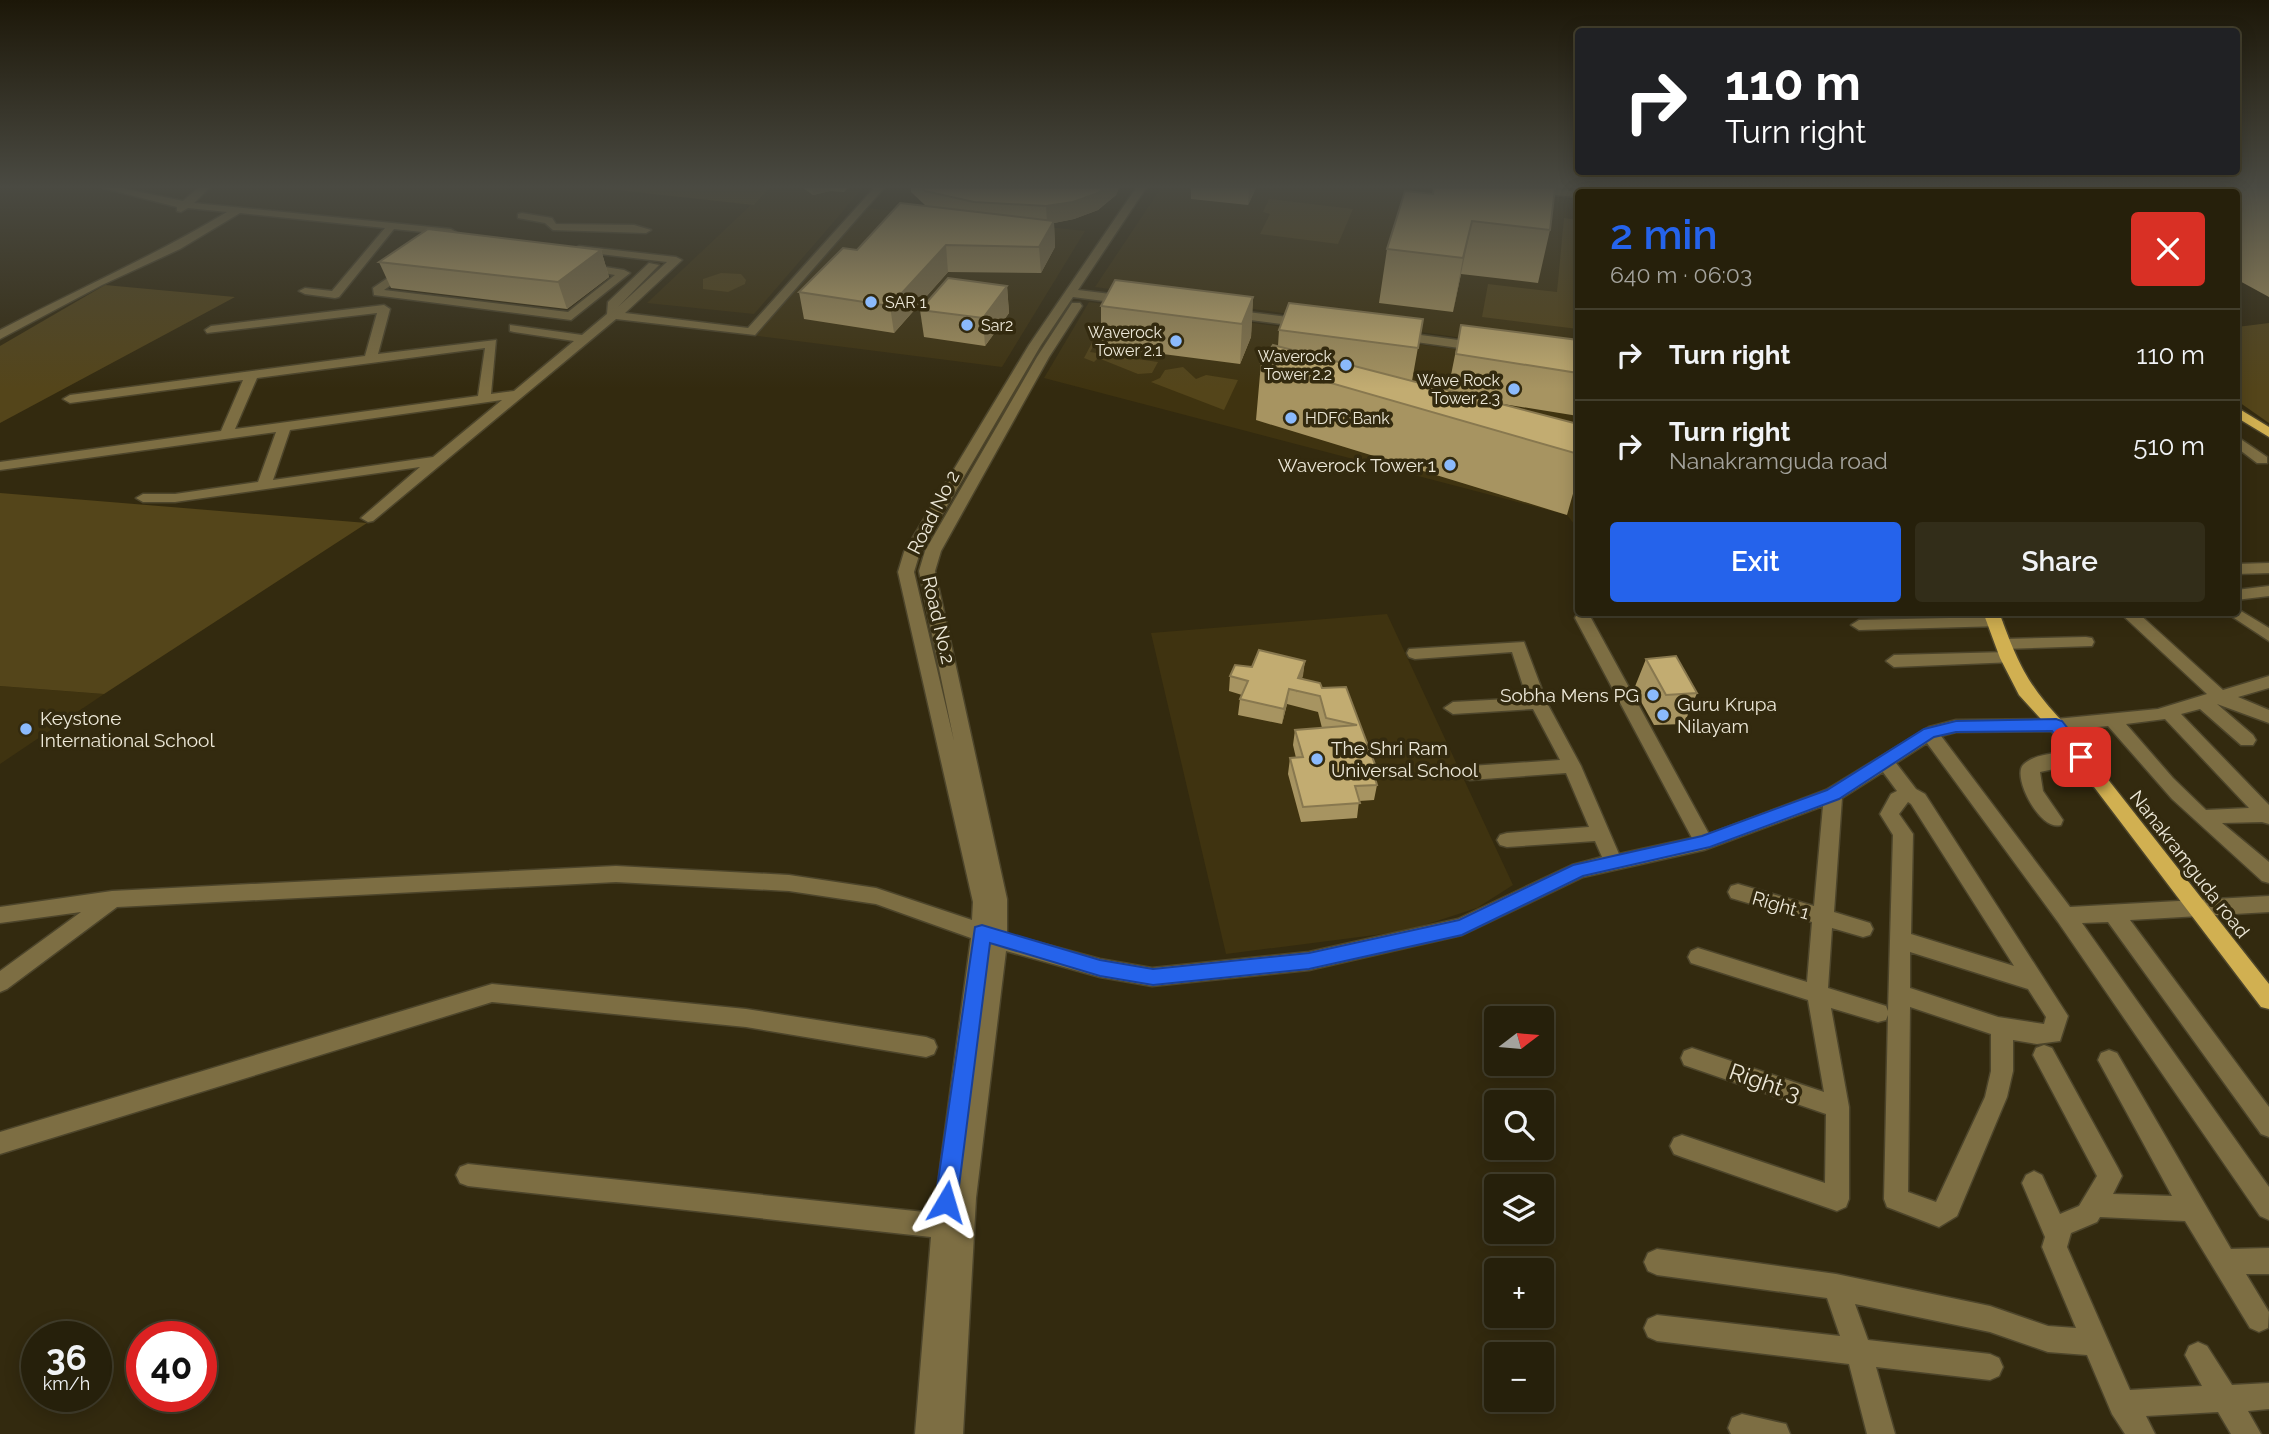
<!DOCTYPE html>
<meta charset="utf-8">
<style>
body{margin:0;font-family:Raleway,sans-serif;background:#322d19;color:#f1f3f6;height:100vh;display:flex;flex-direction:column;font-size:26px;white-space:nowrap}
*{box-sizing:border-box;margin:0}
p{font-size:23px;color:#a4a39d}
.icon{flex:none;width:38px;height:38px;fill:none;stroke:currentColor;stroke-width:2;stroke-linecap:round;stroke-linejoin:round}
.map{position:relative;flex:1;overflow:hidden}
.panel{position:absolute;left:1575px;top:189px;width:665px;height:427px;display:flex;flex-direction:column;background:#26200b;border-radius:7px;box-shadow:0 4px 18px #0003,0 0 0 2px #423e2c}
.panel>*{flex:none}
.top-card{position:absolute;left:1575px;top:28px;width:665px;height:147px;border-radius:7px;box-shadow:0 4px 18px #0003,0 0 0 2px #423e2c;background:#202124;color:#fff;overflow:hidden}
.needle{width:46px;rotate:74deg}
.fabs{position:absolute;left:1484px;top:1006px;display:grid;gap:14px}
.fabs a{display:grid;place-items:center;width:70px;height:70px;border-radius:7px;background:#26200b;box-shadow:0 4px 18px #0003,0 0 0 2px #423e2c;font-size:35px}
.speed{position:absolute;left:21px;top:1321px;display:flex;gap:14px;font-size:35px;font-weight:700;text-align:center}
.speed>*{display:grid;place-content:center;width:91px;height:91px;border-radius:50%;background:#26200b;box-shadow:0 4px 18px #0003,0 0 0 2px #423e2c;line-height:1}
.speed small{font-size:18px;font-weight:400}
.speed .limit{border:10px solid #d22;background:#fff;color:#111}
.pin{position:absolute;display:grid;place-items:center;width:60px;height:60px;color:#fff;margin:-30px;border-radius:14px;box-shadow:0 4px 10px #0006}
.me{position:absolute;width:77px;margin:-38px;rotate:7deg;stroke-linejoin:round;filter:drop-shadow(0 0 5px #0008)}
.turn{display:flex;align-items:center;gap:24px;height:147px;padding:0 35px;font-size:32px}
.turn .icon{width:91px;height:91px;stroke-width:2.5}
.turn b{display:block;font-size:49px;line-height:60px}
.round{display:grid;place-items:center;flex:none;width:74px;height:74px;border-radius:7px;background:#322d19}
.head{display:flex;align-items:center;justify-content:space-between;height:119px;padding:0 35px}
h1{font-size:42px;font-weight:600;line-height:52px;color:#2563eb}
.cta{display:flex;gap:14px;margin-top:auto;padding:14px 35px}
.cta a{flex:1;height:80px;border-radius:7px;background:#2563eb;color:#fff;font-size:28px;font-weight:600;line-height:80px;text-align:center}
.cta a+a{background:#322d19;color:#f1f3f6}
ul{padding:0;list-style:none}
li{display:flex;align-items:center;gap:21px;height:91px;padding:0 35px;border-top:2px solid #423e2c}
li div{flex:1}
li b{display:block;font-size:26px}
li em{font-style:normal}
.map>svg:first-child{display:block}
</style>
<div class="map">
<svg width="2269" height="1434" viewBox="0 0 2269 1434">
<rect width="100%" height="100%" fill="#332a0f"/>
<!-- built -->
<g fill="#3f3310">
<path d="M769 188H863L754 314 647 303Z"/>
<path d="M1161 188H1474L1578 200V354L1095 287Z"/>
<path d="M867 208 1085 231 1002 367 751 335Z"/>
<path d="M1089 302 1578 365V529L1567 515 1044 378Z"/>
<path d="M1387 614 1513 885 1477 908 1406 931 1226 954 1151 633Z"/>
<path d="M0 686 104 694 0 764Z"/>
</g>
<!-- green -->
<g fill="#54451a">
<path d="M598 188H769L754 205Z"/>
<path d="M1269 199 1353 209 1338 244 1260 234 1270 214 1263 212Z"/>
<path d="M1564 218 1578 220V329L1482 317 1488 284 1557 292Z"/>
<path d="M721 273 741 274 746 280 745 284 728 292 703 289V279Z"/>
<path d="M105 285 235 297 0 423V346Z"/>
<path d="M1106 316H1110L1090 352 1158 362 1152 373 1138 374 1098 358 1094 362 1084 358Z"/>
<path d="M2269 323V423L2236 400 2237 327Z"/>
<path d="M1183 367 1196 379 1206 375 1238 380 1224 410 1151 382 1160 378 1165 370Z"/>
<path d="M0 493 367 523 104 694 0 686Z"/>
</g>
<g fill="none" stroke-linecap="round" stroke-linejoin="round">
<!-- minor casing -->
<g stroke="#4d452b" stroke-width="3">
<g id="minor">
<path d="M103 188H121L183 201 198 188H209L194 203 451 229 456 232 451 235 394 229 339 297 335 298 305 294 299 291 305 288 332 291 385 228 240 213 180 249 102 285 0 339V330C76 290 154 256 227 212L188 208 181 212 177 211V207Z"/>
<path d="M874 188H884L755 335 616 319 373 521 368 522 361 518 420 467 175 502H143L136 498 143 494H175L258 482 276 432 0 470V462L221 431 243 380 70 403 63 399 70 395 365 356 377 313 207 333 205 330 211 326 384 305 390 309 378 354 496 340 491 394 514 391 574 341 514 332 510 331V325L582 335 607 314 608 302 649 263 659 265 618 307 667 262 575 251 573 249 579 246 676 257 682 260 625 313 748 328ZM485 348 478 396 235 429 257 378ZM502 400 433 457 273 480 290 430Z"/>
<path d="M1136 188H1146L1078 290 1127 296 1133 300 1127 304 1073 297 1041 345 920 552 914 572 954 741 919 571 925 551 1037 357 1072 303H1080L1082 306 1049 357 941 551 935 571 1007 899V934L1100 959 1152 968 1309 952 1458 919 1572 865 1602 857 1595 841 1507 847 1500 845 1497 840 1500 835 1507 833 1589 827 1566 773 1470 780 1464 778 1461 773 1464 768 1470 766 1560 760 1533 709 1453 714 1444 708 1453 702 1527 698 1512 652 1415 659 1409 657 1407 653 1409 649 1524 642 1547 703 1581 766 1619 854 1692 838 1575 618 1577 614H1589L1591 618 1709 834 1826 790 1929 727 1956 720 2056 719 2158 709 2207 694 2119 612H2137L2223 690 2269 676V688L2238 697 2269 710V723L2217 704 2253 735 2256 740 2253 745H2241L2200 709 2181 714 2269 805V824L2262 822 2222 823 2269 862V883L2262 881 2172 799 2108 726 2056 731 1956 732 1941 736 2070 907 2269 896V912L2130 920 2269 1107V1137L2261 1134 2108 922 2082 923 2269 1187V1220L2260 1216 2058 922 1927 743 1896 763 1916 789 1925 794 2068 1016 2060 1041 2037 1044 2013 1040V1071L2007 1097 1957 1216 1939 1227 1887 1207 1884 1199 1888 1015 1886 1020 1878 1022 1831 1008 1849 1107V1199L1846 1207 1837 1211 1682 1157 1674 1154 1670 1146 1674 1138 1682 1135 1825 1183 1826 1114 1684 1065 1681 1058 1684 1051 1692 1048 1824 1092 1808 1000 1691 963 1688 957 1691 951 1698 948 1807 982 1812 922 1731 898 1728 892 1731 886 1738 884 1814 906 1823 806 1704 850 1583 877 1462 935 1309 970 1152 986 1100 977 1006 951 976 1198 963 1434H915L931 1237 468 1186 460 1183 456 1175 460 1167 468 1164 934 1213 971 938 876 904 789 891 616 882 117 907 7 989 0 992V971L81 912 0 923V907L112 891 616 866 789 875 876 888 972 920 973 902 898 572 904 552 1029 345ZM2165 719 2249 808 2206 810 2173 778 2126 724ZM1883 772 1897 791 1891 794 1880 814 1893 835 1888 1011 1886 1006 1828 988 1832 928 1863 937 1870 935 1873 929 1870 923 1834 912 1842 798ZM1908 802 1911 804 2014 966 1911 934 1913 834 1899 814ZM1910 952 2028 989 2046 1017 2044 1024 1998 1017 1910 988ZM1910 1007 1991 1034V1071L1985 1097 1936 1202 1908 1192Z"/>
<path d="M1503 188H1542L1582 192H1578V197L1508 191Z"/>
<path d="M1626 188H1636L1633 192H1623Z"/>
<path d="M522 213 552 218 556 224 634 225 651 230 646 233 553 230 545 223 518 218V214Z"/>
<path d="M436 245 537 256 624 270 630 273 571 320 374 295 373 288ZM438 252 537 262 615 275 568 312 384 290Z"/>
<path d="M1231 310 1304 319 1310 323 1304 327 1227 317 1225 314Z"/>
<path d="M1398 332 1481 343 1487 347 1481 351 1394 339V333Z"/>
<path d="M2236 436 2267 457V463H2257L2236 447Z"/>
<path d="M2269 563V573L2236 574V564Z"/>
<path d="M2269 586V596L2236 600V590Z"/>
<path d="M2236 608 2269 628V641L2225 612H2236Z"/>
<path d="M1995 617 2003 622 2001 626 1859 630 1851 625 1859 620Z"/>
<path d="M2086 637 2092 638 2094 642 2092 646 2004 649 1996 644 2004 639Z"/>
<path d="M2008 652 2016 658 2014 662 1894 667 1886 661 1894 655Z"/>
<path d="M2081 750 2087 752 2090 757 2087 762 2040 772 2043 791 2063 820 2061 825C2040 832 2012 777 2023 765 2035 752 2065 753 2081 750Z"/>
<path d="M492 984 746 1009 926 1037 934 1040 937 1047 934 1054 926 1057 746 1027 492 1002 0 1154V1132Z"/>
<path d="M2044 1045 2052 1048 2118 1168 2122 1176 2113 1194 2172 1196 2098 1060 2101 1053 2109 1050 2117 1053 2231 1249 2269 1248V1274H2246L2269 1312 2268 1328 2259 1332 2250 1328 2185 1221 2100 1217 2097 1222 2071 1233 2067 1247 2130 1390 2202 1386 2185 1355 2189 1346 2198 1342 2207 1346 2232 1385 2269 1383V1409L2248 1411 2261 1434H2231L2218 1412 2146 1416 2155 1434H2125L2112 1414 2087 1355 2048 1352 1990 1332 1855 1304 1868 1340 1990 1354 1999 1358 2003 1367 1999 1376 1990 1380 1876 1367 1895 1434H1867L1849 1364 1657 1341 1648 1337 1644 1328 1648 1319 1657 1315 1840 1336 1827 1298 1657 1275 1648 1271 1644 1262 1648 1253 1657 1249 1836 1274 1990 1306 2048 1326 2076 1328 2042 1247 2045 1237 2022 1183 2026 1175 2034 1171 2042 1175 2060 1214 2079 1206 2097 1176 2033 1055 2036 1048Z"/>
<path d="M1742 1414 1786 1424 1790 1434H1731L1728 1428 1732 1418Z"/>
</g>
</g>
<!-- major casing -->
<g stroke="#4d452b" stroke-width="3">
<g id="major">
<path d="M2236 407 2269 427V437L2236 417Z"/>
<path d="M1983 612H1999C2017 661 2026 683 2062 721L2269 984V1009L2261 1007 2050 729 2019 695 2000 658Z"/>
</g>
</g>
<!-- minor -->
<use href="#minor" fill="#7d6e43" fill-rule="evenodd"/>
<!-- major -->
<use href="#major" fill="#d1b051" fill-rule="evenodd"/>
</g>
<!-- wall -->
<g fill="#a79461">
<path d="M799 188H848L844 192 830 191 813 195 803 188Z"/>
<path d="M911 188H1119L1116 195 1098 210 1074 219 1054 223 1055 247 1041 273 948 272 894 333 804 319 799 292 857 250 926 206 911 192Z"/>
<path d="M1191 188H1256L1248 205 1191 199Z"/>
<path d="M1745 188H1834L1832 192H1751Z"/>
<path d="M1869 188H2037L2035 192H1873Z"/>
<path d="M2223 188H2269V297L2236 279V192H2220Z"/>
<path d="M1405 191 1550 230 1538 283 1461 274 1453 312 1379 303 1387 249Z"/>
<path d="M601 250 609 277 567 309 391 288 379 262Z"/>
<path d="M1007 286 1009 313 985 346 924 337 920 310Z"/>
<path d="M1253 297 1251 337 1240 364 1101 346V306Z"/>
<path d="M1423 319 1412 381 1448 390 1461 325 1578 340V416L1497 403 1578 424V476L1567 515 1256 420 1261 363 1278 346 1279 330Z"/>
<path d="M1646 659 1697 693 1684 724 1654 725 1634 689Z"/>
<path d="M1305 661 1302 678 1322 688 1346 687 1376 767 1374 776 1377 785 1374 800 1359 801 1357 818 1301 822 1288 774 1290 758H1296L1293 745 1295 730 1322 728 1318 712 1287 704 1282 724 1238 715 1240 699 1242 695 1229 691 1230 676 1252 667Z"/>
</g>
<!-- shaded-wall -->
<g fill="#88784f">
<path d="M812 188H829L830 191 813 195Z"/>
<path d="M1104 188H1119L1116 195 1098 210 1074 219 1054 223 1055 247 1041 273 1039 247 1047 224 1046 206Z"/>
<path d="M1249 188H1256L1248 205Z"/>
<path d="M1472 221 1461 274 1453 312 1463 258Z"/>
<path d="M946 245 948 272 894 333 890 306Z"/>
<path d="M601 250 609 277 567 309 558 282Z"/>
<path d="M1007 286 1009 313 985 346 983 318Z"/>
<path d="M1253 297 1251 337 1240 364 1242 324Z"/>
<path d="M1305 661 1303 676 1296 693 1298 678Z"/>
<path d="M1289 689 1287 704 1282 724 1284 709Z"/>
</g>
<!-- building -->
<g fill="#c2ac71" stroke="#88784f" stroke-width="2">
<path d="M922 188H1104L1098 193 1073 202 1046 206 974 202 925 191Z"/>
<path d="M1434 188H1555L1550 230 1472 221 1463 258 1387 249 1405 191 1433 194Z"/>
<path d="M1972 188H2015L2019 192H1947L1944 189 1975 190Z"/>
<path d="M900 203 1054 221 1039 247 946 245 890 306 799 292 843 248 857 250Z"/>
<path d="M428 229 601 250 558 282 379 262Z"/>
<path d="M948 278 1007 286 983 318 920 310Z"/>
<path d="M1115 280 1253 297 1242 324 1101 306Z"/>
<path d="M1289 303 1423 319 1418 348 1279 330Z"/>
<path d="M1461 325 1578 340V373L1456 354Z"/>
<path d="M1273 345 1578 424V454L1261 363Z"/>
<path d="M1259 650 1305 661 1298 678 1320 683 1322 688 1346 687 1376 767H1372L1377 785 1355 786 1360 803 1303 807 1290 758 1303 757 1295 730 1357 725 1326 718 1320 696 1289 689 1284 709 1240 699 1248 681 1230 676 1235 665 1252 667Z"/>
<path d="M1676 656 1697 693 1666 695 1646 659Z"/>
</g>
<!-- sky -->
<linearGradient id="sky" x2="0" y2="1"><stop stop-color="#1c1708"/><stop offset="0.48" stop-color="#4a4a42"/><stop offset="1" stop-color="#4a4a42" stop-opacity="0"/></linearGradient>
<rect width="2269" height="389" fill="url(#sky)"/>
<!-- route -->
<path fill="#2563eb" stroke="#184099" stroke-width="2" d="M2056 719 2062 721 2087 753V762H2075L2052 731 1956 732 1934 737 1839 799 1710 847 1583 876 1462 935 1309 969 1153 985 1100 976 990 943 957 1202 954 1209 946 1213 939 1209 935 1202 975 927 982 925 1100 960 1153 969 1309 953 1459 920 1573 865 1702 836 1827 790 1924 729 1956 721Z"/>
<!-- markers -->
<g fill="#8bbafc" stroke="#332a0f" stroke-width="2.5">
<circle cx="871" cy="302" r="7"/>
<circle cx="967" cy="325" r="7"/>
<circle cx="1176" cy="341" r="7"/>
<circle cx="1346" cy="365" r="7"/>
<circle cx="1514" cy="389" r="7"/>
<circle cx="1291" cy="418" r="7"/>
<circle cx="1450" cy="465" r="7"/>
<circle cx="1653" cy="695" r="7"/>
<circle cx="1663" cy="715" r="7"/>
<circle cx="26" cy="729" r="7"/>
<circle cx="1317" cy="759" r="7"/>
</g>
<g text-anchor="middle" dominant-baseline="central" stroke-width="7" stroke-linejoin="round" paint-order="stroke">
<!-- far-poi labels -->
<g font-size="16" fill="#ede8d8" stroke="#332a0f" text-anchor="start">
<text x="885" y="302">SAR 1</text>
<text x="981" y="325">Sar2</text>
<text x="1162" y="332" text-anchor="end">Waverock<tspan x="1162" dy="18">Tower 2.1</tspan></text>
<text x="1332" y="356" text-anchor="end">Waverock<tspan x="1332" dy="18">Tower 2.2</tspan></text>
<text x="1500" y="380" text-anchor="end">Wave Rock<tspan x="1500" dy="18">Tower 2.3</tspan></text>
<text x="1305" y="418">HDFC Bank</text>
</g>
<!-- poi labels -->
<g font-size="19" fill="#ede8d8" stroke="#332a0f" text-anchor="start">
<text x="1436" y="465" text-anchor="end">Waverock Tower 1</text>
<text x="1639" y="695" text-anchor="end">Sobha Mens PG</text>
<text x="1677" y="704">Guru Krupa<tspan x="1677" dy="22">Nilayam</tspan></text>
<text x="40" y="718">Keystone<tspan x="40" dy="22">International School</tspan></text>
<text x="1331" y="748">The Shri Ram<tspan x="1331" dy="22">Universal School</tspan></text>
</g>
<!-- street labels -->
<g font-size="19" fill="#ede8d8" stroke="#332a0f">
<text transform="translate(933 512) rotate(-63)">Road No 2</text>
<text transform="translate(939 620) rotate(77)">Road No.2</text>
<text transform="translate(2190 864) rotate(52)">Nanakramguda road</text>
<text transform="translate(1781 905) rotate(16)">Right 1</text>
</g>
<!-- near-street labels -->
<g font-size="23" fill="#ede8d8" stroke="#332a0f">
<text transform="translate(1765 1082) rotate(19)">Right 3</text>
</g>
</g>
</svg>
<div class="fabs">
<a><svg class="needle" viewBox="-14 -14 28 28"><path d="M0-13l5 13h-10z" fill="#e53935"/><path d="M0 13l5-13h-10z" fill="#a4a39d"/></svg></a>
<a><svg class="icon" aria-label="search" viewBox="0 0 24 24"><circle cx="10" cy="10" r="6"/><path d="M15 15l6 6"/></svg></a>
<a><svg class="icon" aria-label="layers" viewBox="0 0 24 24"><path d="M12 4l9 5-9 5-9-5zM3 14l9 5 9-5"/></svg></a>
<a>+</a>
<a>−</a>
</div>
<div class="speed"><div>36<small>km/h</small></div><div class="limit">40</div></div>
<div class="pin" style="left:2081px;top:757px;background:#d93025"><svg class="icon" aria-label="arrive" viewBox="0 0 24 24"><path d="M6 21V4h12l-3 4 3 4H6"/></svg></div>
<svg class="me" style="left:946px;top:1202px" viewBox="-20 -20 40 40"><path d="M0-17L14 15 0 8-14 15z" fill="#2563eb" stroke="#fff" stroke-width="4"/></svg>
<div class="top-card">
<div class="turn"><svg class="icon" aria-label="right" viewBox="0 0 24 24"><path d="M7 20v-9h11M14 6l5 5-5 5"/></svg><div><b>110 m</b>Turn right</div></div>
</div>
<section class="panel">
<div class="head"><div><h1>2 min</h1><p>640 m · 06:03</p></div><a class="round" style="background:#d93025;color:#fff"><svg class="icon" aria-label="close" viewBox="0 0 24 24"><path d="M6 6l12 12M18 6L6 18"/></svg></a></div>
<ul>
<li><svg class="icon" aria-label="right" viewBox="0 0 24 24"><path d="M7 20v-9h11M14 6l5 5-5 5"/></svg><div><b>Turn right</b></div><em>110 m</em></li>
<li><svg class="icon" aria-label="right" viewBox="0 0 24 24"><path d="M7 20v-9h11M14 6l5 5-5 5"/></svg><div><b>Turn right</b><p>Nanakramguda road</p></div><em>510 m</em></li>
</ul>
<div class="cta"><a>Exit</a><a>Share</a></div>
</section>
</div>
